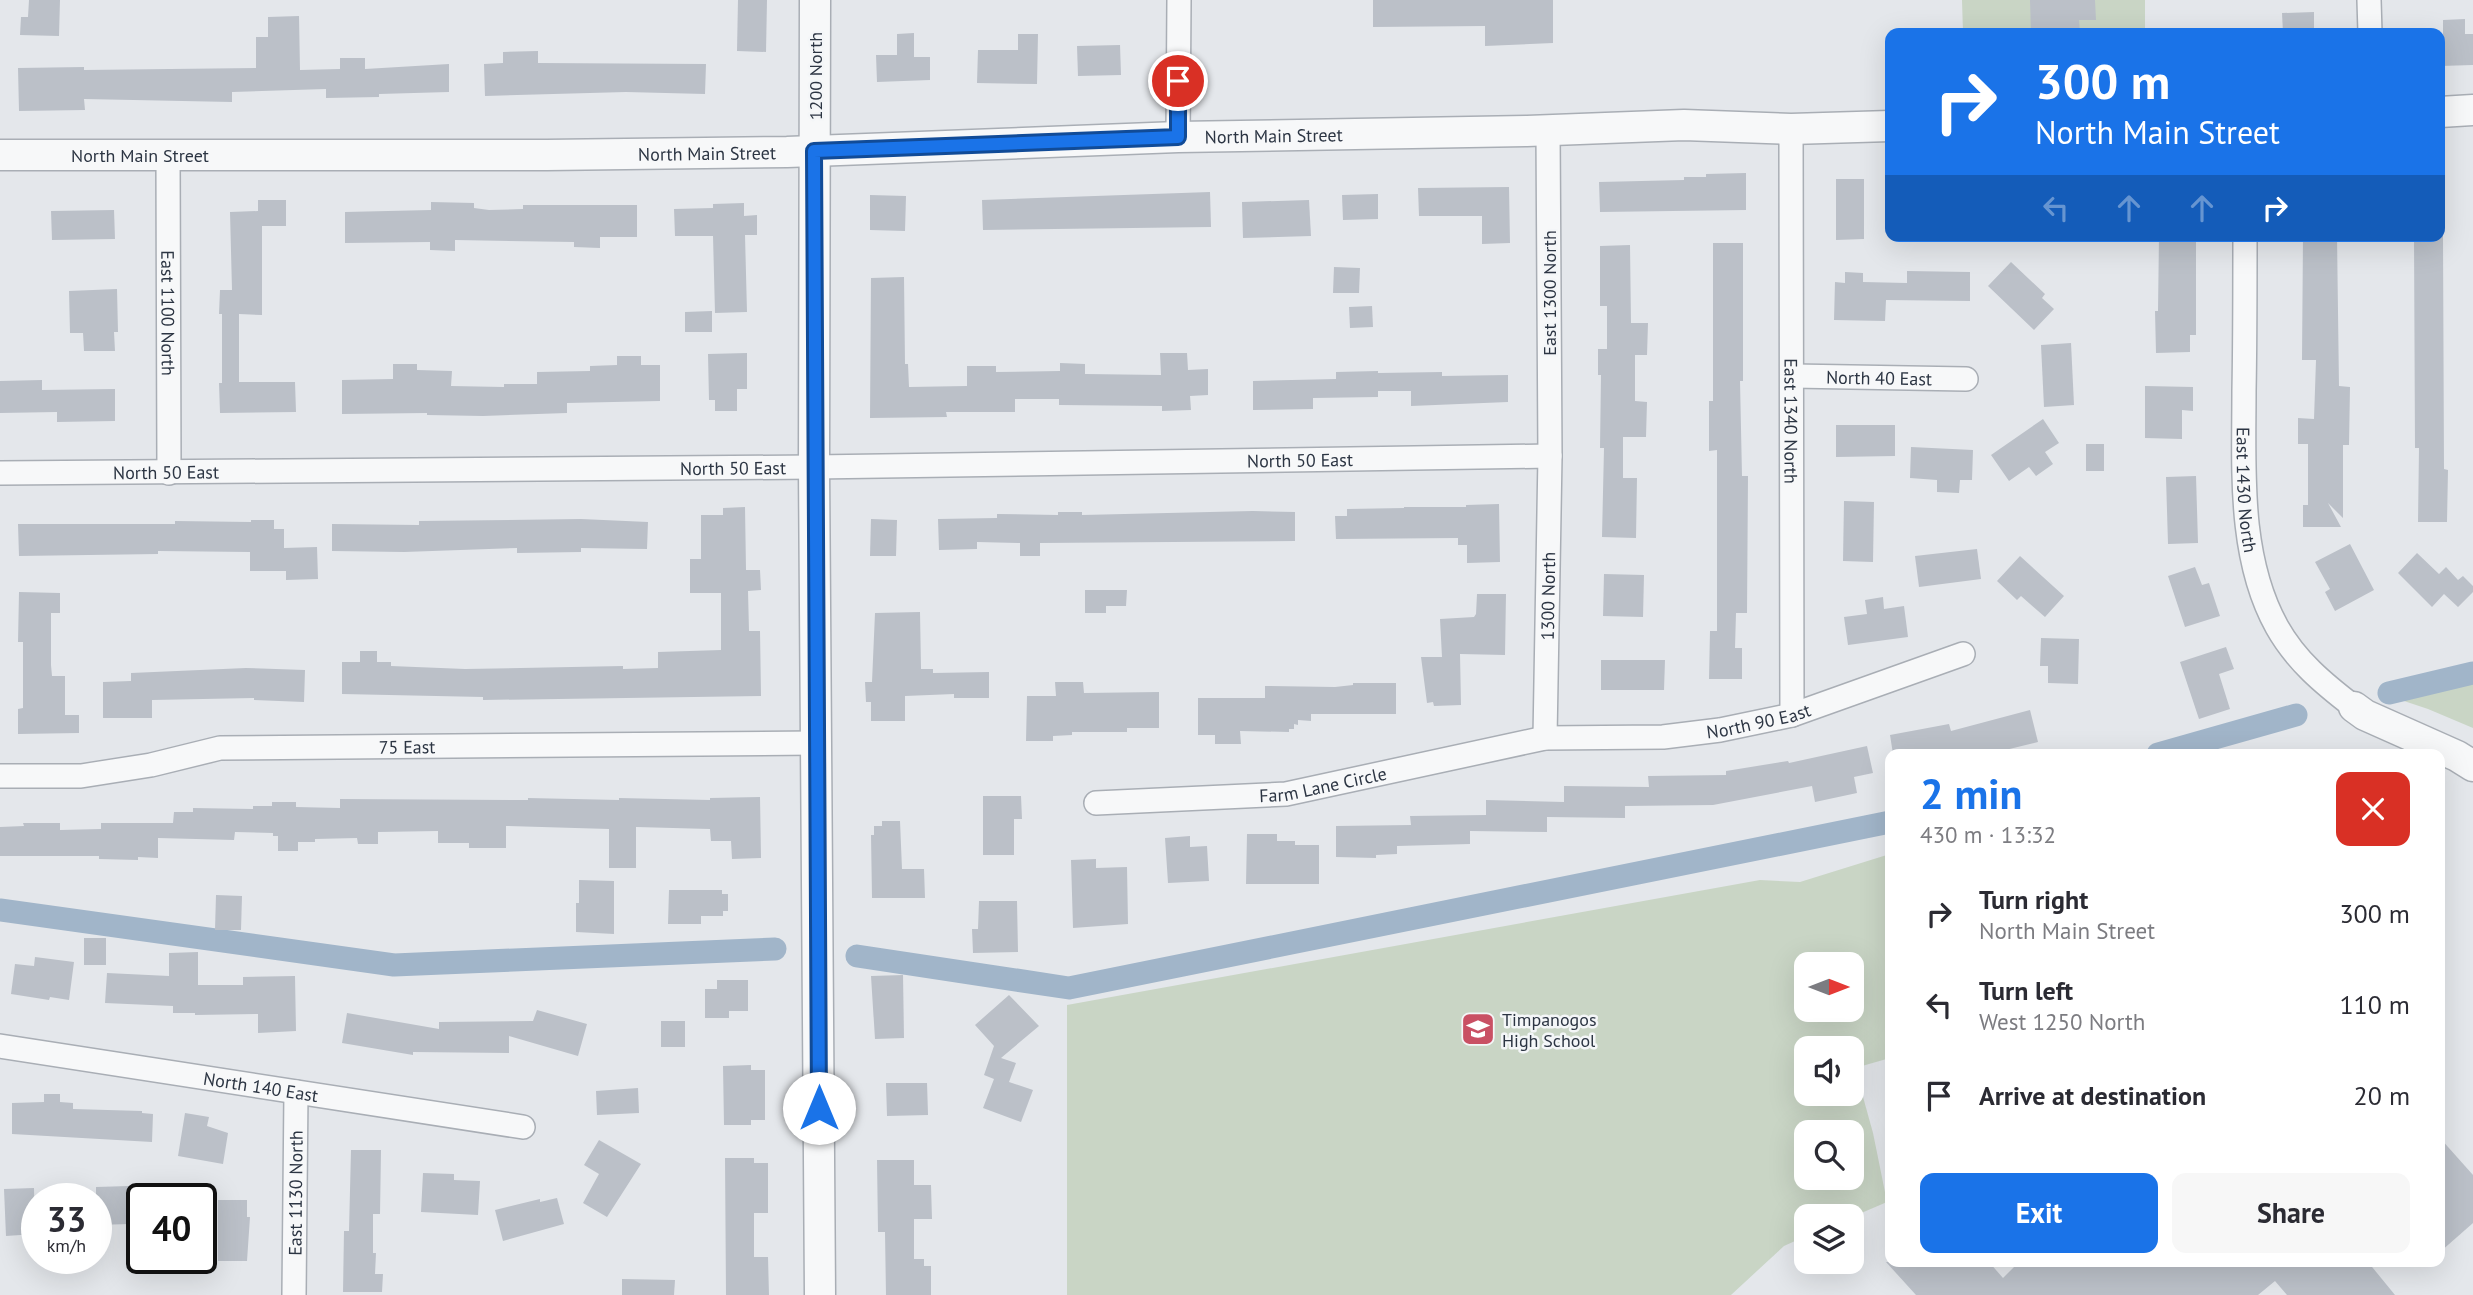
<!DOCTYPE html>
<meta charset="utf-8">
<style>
body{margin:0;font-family:"PT Sans",sans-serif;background:#f7f7f7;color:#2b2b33;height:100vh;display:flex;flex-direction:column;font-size:26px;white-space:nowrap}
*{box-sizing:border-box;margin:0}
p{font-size:23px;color:#7c7c81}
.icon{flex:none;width:38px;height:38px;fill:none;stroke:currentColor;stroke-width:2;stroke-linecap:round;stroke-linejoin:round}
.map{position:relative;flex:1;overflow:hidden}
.drawer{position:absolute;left:1885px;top:749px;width:560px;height:518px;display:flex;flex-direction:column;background:#fff;border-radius:14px;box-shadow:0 7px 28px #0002}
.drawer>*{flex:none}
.guide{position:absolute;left:1885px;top:28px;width:560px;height:214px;border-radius:14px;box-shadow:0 7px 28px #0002;background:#1a73e8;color:#fff;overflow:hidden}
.needle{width:46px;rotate:90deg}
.buttons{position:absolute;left:1794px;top:952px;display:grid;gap:14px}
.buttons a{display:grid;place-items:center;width:70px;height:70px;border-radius:14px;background:#fff;box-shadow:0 7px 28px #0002;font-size:35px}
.speed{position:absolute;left:21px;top:1183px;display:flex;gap:14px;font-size:35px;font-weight:700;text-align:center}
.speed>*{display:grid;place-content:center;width:91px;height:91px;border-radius:50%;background:#fff;box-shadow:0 7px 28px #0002;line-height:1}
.speed small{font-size:18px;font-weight:400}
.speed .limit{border:4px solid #111;border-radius:10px;background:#fff;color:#111}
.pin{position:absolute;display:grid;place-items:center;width:60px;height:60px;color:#fff;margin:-30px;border:4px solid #fff;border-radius:50%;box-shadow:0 2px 7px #0007}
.me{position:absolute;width:77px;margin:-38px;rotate:0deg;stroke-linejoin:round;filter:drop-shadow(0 0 5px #0008)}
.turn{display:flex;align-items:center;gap:24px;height:147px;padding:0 35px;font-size:32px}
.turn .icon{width:91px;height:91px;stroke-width:2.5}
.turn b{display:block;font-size:49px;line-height:60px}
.lanes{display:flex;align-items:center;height:66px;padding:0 35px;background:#0003;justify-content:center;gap:35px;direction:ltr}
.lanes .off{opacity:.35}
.round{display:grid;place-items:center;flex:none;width:74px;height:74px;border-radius:14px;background:#f7f7f7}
.overview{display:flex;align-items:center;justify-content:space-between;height:119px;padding:0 35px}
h1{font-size:42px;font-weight:700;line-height:52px;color:#1a73e8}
.primary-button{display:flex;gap:14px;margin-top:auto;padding:14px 35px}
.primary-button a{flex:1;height:80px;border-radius:14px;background:#1a73e8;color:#fff;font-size:28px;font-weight:700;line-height:80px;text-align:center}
.primary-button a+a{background:#f7f7f7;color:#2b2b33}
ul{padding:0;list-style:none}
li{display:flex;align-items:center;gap:21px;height:91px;padding:0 35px}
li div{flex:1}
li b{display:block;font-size:26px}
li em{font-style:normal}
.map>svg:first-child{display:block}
</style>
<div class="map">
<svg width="2473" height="1295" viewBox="0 0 2473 1295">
<rect width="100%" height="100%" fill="#e4e7eb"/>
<!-- green -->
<g fill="#c9d5c5" fill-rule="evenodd">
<path d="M1962 0H2145V33H1963Z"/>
<path d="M2473 679V728L2428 709 2392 697Z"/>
<path d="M1890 854V1058L1855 1068 1873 1133 1887 1202 1852 1217 1806 1216V1236L1784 1246 1731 1295H1067V1005L1760 880 1800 882ZM1806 964H1852V1010H1806ZM1806 1048H1852V1094H1806ZM1806 1132H1852V1178H1806Z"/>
</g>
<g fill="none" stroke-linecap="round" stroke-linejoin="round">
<!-- canal -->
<g stroke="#a1b5c9" stroke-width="23">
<path d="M2389 693 2473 673"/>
<path d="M2158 754 2296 715"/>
<path d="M0 910 394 965 775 949"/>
<path d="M857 956 1069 988 1890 822"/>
</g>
</g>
<!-- building -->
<g fill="#bbc0c8">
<path d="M29 0H60L59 36 20 35 21 17H28Z"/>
<path d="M738 0H767L766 52 737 51Z"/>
<path d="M1373 0H1553V43L1485 46V26L1373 27Z"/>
<path d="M2030 0H2095L2096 20H2079L2080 33H2031Z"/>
<path d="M2314 12V33H2283L2282 13Z"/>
<path d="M299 16 300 70 340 69V58H365V69L449 64V92L379 94V97L326 98V89L232 92V102L84 99 85 110 19 111 18 68 84 67V70L256 68V37H268V17Z"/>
<path d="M2465 19V34H2473V65L2440 66V37H2443V20Z"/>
<path d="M914 33V57H930V80L877 82 876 55H897V34Z"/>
<path d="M1018 34H1038L1037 84 977 83 978 50H1018Z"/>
<path d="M1120 45 1121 75 1078 76 1077 46Z"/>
<path d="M538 51V63L706 64 705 94 626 92 485 96 484 64 503 63V52Z"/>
<path d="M1746 173V210L1600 212 1599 182 1684 180V177H1706V174Z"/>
<path d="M1836 179H1864V239L1836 240Z"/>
<path d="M1509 187 1510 243 1482 244V216H1419L1418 188Z"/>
<path d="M1210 192 1211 227 983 230 982 200Z"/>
<path d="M1378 194V219L1343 220 1342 195Z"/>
<path d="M870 195 906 196 905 231 870 230Z"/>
<path d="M258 200H286V226H262V315L239 314V382H295L296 412 220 413 219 383H222V314H219L220 290H232L230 212 258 211Z"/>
<path d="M1309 200 1311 236 1243 238 1242 202Z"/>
<path d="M431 202 474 203V208L489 210 523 209V205H637V237H600V248L574 247V242L455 240V251L430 250V242L345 243V212L431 210Z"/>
<path d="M744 203V216L757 215V235H745L747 312 715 313 713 236H675L674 209 713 208V204Z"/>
<path d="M114 210 115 239 52 240 51 211Z"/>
<path d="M2159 236H2196V335H2190V352L2156 353 2155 311H2158Z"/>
<path d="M2303 236H2337L2339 386 2350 387 2349 445H2343V518L2328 503 2341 527H2303V505H2308V444H2298V418L2314 419 2316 360H2302Z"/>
<path d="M2414 236H2443L2444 469 2448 470 2447 522H2418L2419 448H2415Z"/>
<path d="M1713 243H1743V381H1740L1742 476H1748L1747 613H1736L1735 648H1742V679H1709L1710 631H1717V450L1709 451V401H1713Z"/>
<path d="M1630 245 1631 323H1648L1647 355H1635V401L1647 402 1646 437H1623V478H1637L1636 538 1602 537 1604 448H1600L1601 375H1598V349H1607V306H1600V246Z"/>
<path d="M2011 262 2045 294 2042 298 2054 309 2034 330 1988 286Z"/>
<path d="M1334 267 1360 268 1359 293H1333Z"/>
<path d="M1907 271 1970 272V301L1886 300 1885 321 1834 320 1835 282 1845 283V272L1863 273V282L1907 283Z"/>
<path d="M904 277 905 364H908L909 387 967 386V366H996V372L1060 371V363L1085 364V374L1161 375 1160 353H1187L1188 370 1208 369V395L1190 396 1191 410 1162 411V406L1059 405V399H1015V412H946L947 417 870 418 871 278Z"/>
<path d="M117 289 118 332H114L115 351H84L83 333H70L69 291Z"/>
<path d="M1372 306 1373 327 1350 328 1349 307Z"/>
<path d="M712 311V332H685V312Z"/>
<path d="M2071 343 2074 405 2044 407 2041 345Z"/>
<path d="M747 353V389H737V411H715V400H709L708 354Z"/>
<path d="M617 356H641V365H660V401L567 403V413L483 416 427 415V413L342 414V380L393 379V364H417V370L452 371 451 386 504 387V384H537V372L590 371V366L617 365Z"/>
<path d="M1378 371V373L1442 372V376L1508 375V402L1411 406V391H1378V397L1313 398V409L1253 410V381L1336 379V372Z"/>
<path d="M42 380V390L115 389V421L57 422V412L0 413V381Z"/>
<path d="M2145 386 2193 387V411L2182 410V439L2145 438Z"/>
<path d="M2043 419 2059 443 2045 452 2053 464 2036 476 2029 467 2009 481 1991 455Z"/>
<path d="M1836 425H1895V456L1836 457Z"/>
<rect x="2086" y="444" width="18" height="27"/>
<path d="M1911 447 1973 450 1972 480H1960L1959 493 1937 492V480L1910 478Z"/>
<path d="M2196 476 2198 543 2168 544 2166 477Z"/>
<path d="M1844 501 1874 502 1873 562 1843 561Z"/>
<path d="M1499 504 1500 562 1467 563V545H1458V538L1336 539 1335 516H1347V509L1404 508V507H1466V505Z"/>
<path d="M745 507 746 570H760L761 590 748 591 749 631H760L761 696 483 700V697L342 694V662H360V651H377V662H391V666L465 669 623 666V669L658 668V652L721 650V593H690V559H701V515H723V508Z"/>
<path d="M1253 511 1295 512V541L1040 543V556H1020V543L977 542V549L939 550 938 519 997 518V514L1058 515V512H1082V515Z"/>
<path d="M581 519 648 522 647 549 581 548V552L517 553V548L404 552 332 551V524L419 525V521Z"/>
<path d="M871 519 897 520 896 556H870Z"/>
<path d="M251 520H274V529H284V548L317 547 318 579 286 580V571H250V552L158 551V554L19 556 18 524H175V521L251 522Z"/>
<path d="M2350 544 2374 590 2335 611 2325 592 2330 589 2315 562Z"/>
<path d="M1977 549 1981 579 1919 587 1915 556Z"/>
<path d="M2417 553 2439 574 2446 567 2458 580 2463 576 2473 586V592L2458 607 2444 594 2432 607 2398 573Z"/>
<path d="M2020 556 2064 596 2045 617 2021 596 2017 600 1997 581Z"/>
<path d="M2195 567 2202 585 2209 583 2220 616 2185 627 2168 576Z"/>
<path d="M1604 574 1644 575 1643 617 1603 616Z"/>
<path d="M1085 590H1127L1126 606H1106V613H1085Z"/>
<path d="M19 592 60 593V613H51V665L52 676H65V715H79V733L18 734V709L23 708V642H18Z"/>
<path d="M1477 594H1506L1505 655 1460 654 1461 705 1434 706 1433 702 1427 703 1421 657H1442L1440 619 1474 617 1476 614Z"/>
<path d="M1883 597 1884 609 1904 606 1908 637 1848 645 1844 617 1867 614 1865 600Z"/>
<path d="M920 612 921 669H933V673L989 672V698H954V694L905 696V721H871V702H866L865 682H872L875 613Z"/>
<path d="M2041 638 2079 639 2078 684 2048 683V666H2040Z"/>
<path d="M2226 647 2234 669 2219 674 2230 709 2199 719 2180 662Z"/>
<path d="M1601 660H1665L1664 690H1601Z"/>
<path d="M246 668 305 670 304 702 254 700V698L152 700V718H103V682L131 681V673Z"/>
<path d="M1055 682H1083L1084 693 1159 692V728H1127V732H1072V735L1053 736V741H1026L1027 696H1056Z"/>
<path d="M1353 683H1396V714H1311V721L1298 720V725L1294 724V729H1289V732L1240 731 1241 744H1215V735H1198V698H1265V686L1335 687 1353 685Z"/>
<path d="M2030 710 2038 742 1989 754H1977L1976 750 1952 754H1893L1890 735 1949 724 1951 731Z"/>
<path d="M1867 746 1873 773 1854 777 1857 793 1815 802 1812 786 1713 805 1625 806V818L1547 817V832L1470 831V844L1397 846V854L1376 855V858L1336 857V826L1411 825 1410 816 1486 815V800L1564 802V786L1649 787 1648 776 1726 775V771L1788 761 1789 763Z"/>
<path d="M983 796H1021L1022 819H1014V855H983Z"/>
<path d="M760 797 761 858 732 859 731 841H711L710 829 636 827V868H609V829L506 826V848H469V843H438V831L378 832V844H358L357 838 315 839V842H298V851H278V836H273V833L235 832 234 840 158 838V858L138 857V860L99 859V856H0V827L24 826 23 823H60V830L101 829V823H173L174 812H193V808L253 809V806H272V802H296V807L340 808V799L528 800V798L619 800V798L710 800V798Z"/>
<path d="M882 821H900L902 869H924L925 898H872L871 835H874V826H882Z"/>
<path d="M1247 834H1277V841H1295V845H1319V884H1246Z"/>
<path d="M1190 836V847L1207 846 1209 881 1168 883 1165 838Z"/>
<path d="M1096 859V868L1127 867 1128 924 1073 928 1071 860Z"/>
<path d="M579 880 614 881V934L576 932V903H579Z"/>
<path d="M669 890H722V894H728V911H723V916H701V924H668Z"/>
<path d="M216 895 242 896 241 930H215Z"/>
<path d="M979 901H1017L1018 952 973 953 972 929H978Z"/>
<rect x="84" y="938" width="22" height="27"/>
<path d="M198 952V985H243V977L295 976 296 1031 258 1033V1014L195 1015V1013H173V1006L105 1003 107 973 169 976V953Z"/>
<path d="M35 957 74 962 69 1000 50 997 49 1000 11 994 15 964 34 966Z"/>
<path d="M903 975 904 1038 875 1039 871 976Z"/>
<path d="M717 980H748V1011H729V1018H705V989H717Z"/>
<path d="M1009 995 1039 1026 1001 1058 1016 1063 1009 1082 1033 1090 1021 1122 983 1108 994 1079 984 1075 994 1046 975 1025Z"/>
<path d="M537 1010 587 1024 578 1056 509 1036V1053L413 1052V1055L342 1043 347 1013 439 1029V1022L533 1021Z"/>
<rect x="661" y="1021" width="24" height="26"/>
<path d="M751 1065V1070H765V1120H751V1125H724L723 1066Z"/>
<path d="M886 1083H927L928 1115 887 1116Z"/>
<path d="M638 1088 639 1113 597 1115 596 1091Z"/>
<path d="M44 1094H60V1102L73 1103V1109L142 1111V1113L153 1114 152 1142 12 1134V1103L44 1102Z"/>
<path d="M185 1113 209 1117 207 1126 228 1133 223 1164 178 1156Z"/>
<path d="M2440 1138 2473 1175V1223L2440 1252Z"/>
<path d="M599 1140 641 1164 607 1217 583 1203 599 1174 584 1165Z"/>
<path d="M351 1150H381L380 1214H373V1253H376L375 1274H383L382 1292H343L344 1231H349Z"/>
<path d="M725 1158H754V1163H768V1213H754V1257H768L769 1295H726Z"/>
<path d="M877 1160H914V1185H931L932 1219H914V1259H924V1266H931V1295H886L885 1232H878Z"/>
<path d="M423 1173 454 1174V1180L480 1181 478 1215 421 1212Z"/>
<path d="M129 1186 130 1224 96 1225V1187Z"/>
<path d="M34 1188 35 1234 6 1236 4 1189Z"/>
<path d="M557 1198 564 1224 503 1241 495 1210 540 1199V1202Z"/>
<path d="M218 1200H247V1217H250L247 1261H218Z"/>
<path d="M1886 1262H1989L2003 1278 2019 1262H2368L2395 1295H2287L2275 1281 2258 1295H1916Z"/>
<path d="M622 1279 675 1280 674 1295H622Z"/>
</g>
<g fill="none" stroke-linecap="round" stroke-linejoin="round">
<!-- minor casing -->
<g stroke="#a9aeb5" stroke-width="26">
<g id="minor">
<path d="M2369 0 2370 33"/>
<path id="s1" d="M1791 129 1792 715"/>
<path d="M1178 137 1179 0"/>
<path id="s2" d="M168 154 169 473"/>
<path id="s3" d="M2245 236C2245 288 2245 340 2244 391 2244 468 2238 557 2277 627 2296 661 2324 684 2354 707"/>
<path id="s4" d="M1793 376 1966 379"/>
<path id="s5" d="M0 473 814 467 1550 456"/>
<path id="s6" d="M1545 738 1550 456 1548 131"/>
<path id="s7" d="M0 776H81L151 765 220 748 817 743"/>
<path id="s8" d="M1096 803 1286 794 1545 738 1663 737 1720 730 1792 715 1963 654"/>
<path id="s9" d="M0 1046 523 1127"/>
<path id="s10" d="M294 1295 296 1092"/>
</g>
</g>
<!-- tertiary casing -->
<g stroke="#a9aeb5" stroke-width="33">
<g id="tertiary">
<path d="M815 0 814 467 820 1295"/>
<path d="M2440 112 2473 110"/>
<path id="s11" d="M0 155H547L787 152 1178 137 1527 131 1684 125 1791 129 1890 126"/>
<path d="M2354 707 2365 715 2457 756 2473 766"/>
</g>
</g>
<!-- minor -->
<use href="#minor" stroke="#f7f8f9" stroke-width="23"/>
<!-- tertiary -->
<use href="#tertiary" stroke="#f7f8f9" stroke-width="30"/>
</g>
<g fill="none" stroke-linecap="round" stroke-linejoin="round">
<!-- route casing -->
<g stroke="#114b97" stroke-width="18">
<path id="route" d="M819 1108 814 151 1178 137V81"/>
</g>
<!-- route -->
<use href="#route" stroke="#1a73e8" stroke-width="12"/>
</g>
<!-- icons -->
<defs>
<g id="school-square" transform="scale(1.75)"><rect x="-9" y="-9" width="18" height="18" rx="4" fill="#c95064" stroke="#f4f6f8"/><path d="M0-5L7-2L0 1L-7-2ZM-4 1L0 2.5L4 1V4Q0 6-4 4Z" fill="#fff"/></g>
</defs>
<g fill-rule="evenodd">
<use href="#school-square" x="1478" y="1029"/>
</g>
<g text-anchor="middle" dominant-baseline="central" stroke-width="5" stroke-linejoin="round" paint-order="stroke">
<!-- street labels -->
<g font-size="18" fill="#2c3543" stroke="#f4f6f8">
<text transform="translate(815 76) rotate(-90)">1200 North</text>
<text stroke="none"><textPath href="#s11" startOffset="1274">North Main Street</textPath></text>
<text stroke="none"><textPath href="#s11" startOffset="707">North Main Street</textPath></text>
<text stroke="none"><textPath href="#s11" startOffset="140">North Main Street</textPath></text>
<text transform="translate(1549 293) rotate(-90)">East 1300 North</text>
<text stroke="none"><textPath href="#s2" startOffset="159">East 1100 North</textPath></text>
<text stroke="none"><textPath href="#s4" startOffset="86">North 40 East</textPath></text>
<text stroke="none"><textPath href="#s1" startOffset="292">East 1340 North</textPath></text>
<text stroke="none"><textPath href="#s5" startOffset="1300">North 50 East</textPath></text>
<text stroke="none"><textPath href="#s5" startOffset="733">North 50 East</textPath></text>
<text stroke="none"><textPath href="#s5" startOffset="166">North 50 East</textPath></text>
<text stroke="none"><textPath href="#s3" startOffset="254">East 1430 North</textPath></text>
<text stroke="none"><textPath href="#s6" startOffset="142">1300 North</textPath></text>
<text stroke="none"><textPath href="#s8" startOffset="670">North 90 East</textPath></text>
<text stroke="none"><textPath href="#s7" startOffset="410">75 East</textPath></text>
<text stroke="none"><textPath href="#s8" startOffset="228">Farm Lane Circle</textPath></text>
<text stroke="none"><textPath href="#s9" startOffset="264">North 140 East</textPath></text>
<text stroke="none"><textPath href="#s10" startOffset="102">East 1130 North</textPath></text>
</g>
<!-- poi labels -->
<g font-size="18" fill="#2c3543" stroke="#f4f6f8" text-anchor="start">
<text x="1502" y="1019">Timpanogos<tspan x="1502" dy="21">High School</tspan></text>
</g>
</g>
</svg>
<div class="buttons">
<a><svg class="needle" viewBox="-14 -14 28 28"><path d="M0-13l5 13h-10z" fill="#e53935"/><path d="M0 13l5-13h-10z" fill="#7c7c81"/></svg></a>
<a><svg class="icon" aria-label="sound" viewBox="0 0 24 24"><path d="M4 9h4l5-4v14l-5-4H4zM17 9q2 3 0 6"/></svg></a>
<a><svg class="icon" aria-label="search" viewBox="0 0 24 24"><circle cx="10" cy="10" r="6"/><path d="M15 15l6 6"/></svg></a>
<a><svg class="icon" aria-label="layers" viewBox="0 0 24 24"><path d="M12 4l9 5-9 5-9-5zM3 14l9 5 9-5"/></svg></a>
</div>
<div class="speed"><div>33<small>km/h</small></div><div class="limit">40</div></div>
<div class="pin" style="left:1178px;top:81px;background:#d93025"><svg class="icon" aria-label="arrive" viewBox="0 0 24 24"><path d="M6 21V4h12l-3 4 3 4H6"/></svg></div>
<svg class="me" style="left:819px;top:1108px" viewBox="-20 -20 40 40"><circle r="19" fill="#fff"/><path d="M0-13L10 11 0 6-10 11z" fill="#1a73e8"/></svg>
<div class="guide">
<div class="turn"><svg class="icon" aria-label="right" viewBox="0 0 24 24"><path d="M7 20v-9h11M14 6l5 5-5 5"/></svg><div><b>300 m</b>North Main Street</div></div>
<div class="lanes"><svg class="icon off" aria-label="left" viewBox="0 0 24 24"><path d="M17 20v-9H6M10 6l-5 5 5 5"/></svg><svg class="icon off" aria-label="ahead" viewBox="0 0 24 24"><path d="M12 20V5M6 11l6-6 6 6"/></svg><svg class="icon off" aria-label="ahead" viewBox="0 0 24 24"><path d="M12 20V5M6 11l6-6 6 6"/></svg><svg class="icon" aria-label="right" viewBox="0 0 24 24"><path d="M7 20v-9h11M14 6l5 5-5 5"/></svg></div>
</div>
<section class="drawer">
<div class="overview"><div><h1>2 min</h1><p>430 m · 13:32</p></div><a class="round" style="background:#d93025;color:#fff"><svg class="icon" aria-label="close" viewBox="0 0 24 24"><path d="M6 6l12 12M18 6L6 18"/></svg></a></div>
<ul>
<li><svg class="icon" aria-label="right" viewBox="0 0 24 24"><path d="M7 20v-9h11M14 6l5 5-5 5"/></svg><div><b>Turn right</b><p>North Main Street</p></div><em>300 m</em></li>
<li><svg class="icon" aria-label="left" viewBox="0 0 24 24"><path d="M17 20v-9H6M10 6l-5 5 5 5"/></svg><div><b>Turn left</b><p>West 1250 North</p></div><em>110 m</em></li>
<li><svg class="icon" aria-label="arrive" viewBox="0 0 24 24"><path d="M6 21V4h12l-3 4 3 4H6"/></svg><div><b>Arrive at destination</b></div><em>20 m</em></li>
</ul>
<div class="primary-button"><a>Exit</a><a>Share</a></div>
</section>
</div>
